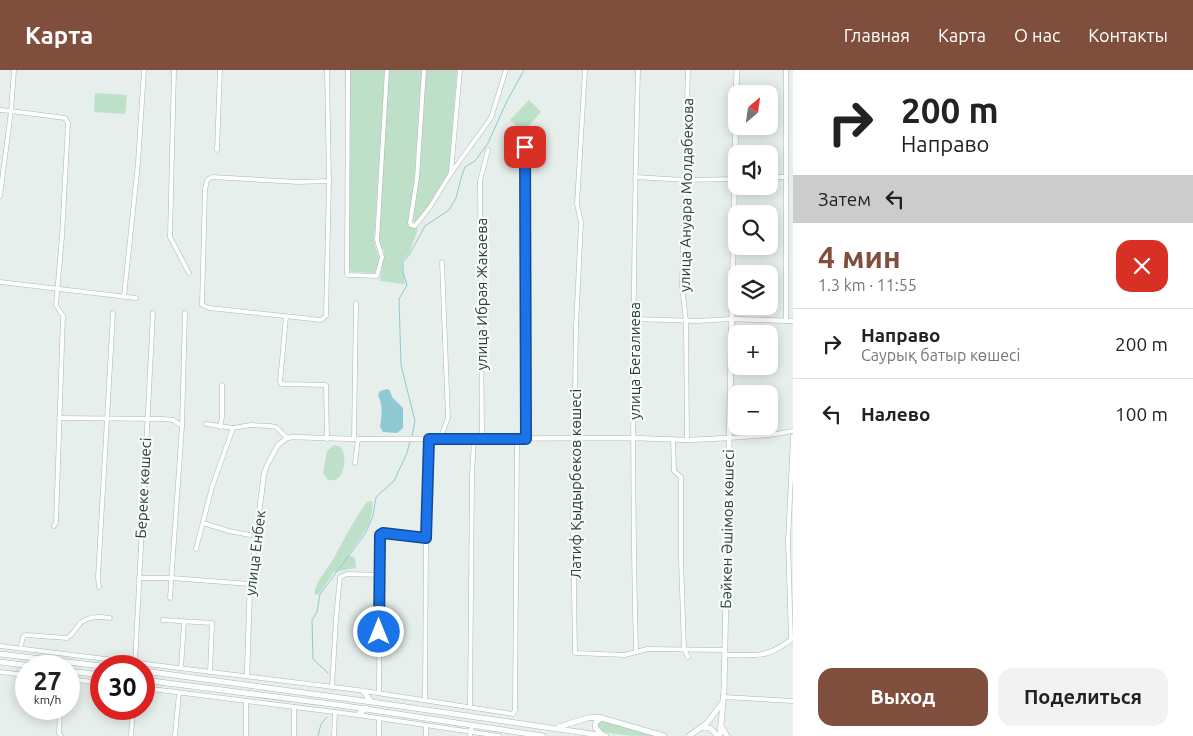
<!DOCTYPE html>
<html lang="ru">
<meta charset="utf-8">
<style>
body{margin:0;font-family:Ubuntu,sans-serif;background:#f2f2f2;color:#222;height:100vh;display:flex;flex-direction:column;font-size:19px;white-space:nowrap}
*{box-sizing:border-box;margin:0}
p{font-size:16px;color:#767676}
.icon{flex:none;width:28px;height:28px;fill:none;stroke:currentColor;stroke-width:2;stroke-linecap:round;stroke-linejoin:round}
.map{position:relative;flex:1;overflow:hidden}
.drawer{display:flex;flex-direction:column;background:#fff;width:400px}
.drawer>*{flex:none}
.hud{background:#fff;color:#222;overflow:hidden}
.needle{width:32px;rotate:29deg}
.tools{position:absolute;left:728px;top:15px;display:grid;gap:10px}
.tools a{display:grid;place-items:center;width:50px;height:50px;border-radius:10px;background:#fff;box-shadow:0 2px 12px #0003;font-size:25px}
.speed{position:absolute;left:15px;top:585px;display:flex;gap:10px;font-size:25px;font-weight:700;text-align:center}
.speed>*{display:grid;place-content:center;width:65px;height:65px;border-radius:50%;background:#fff;box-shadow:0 2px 12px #0003;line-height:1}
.speed small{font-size:12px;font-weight:400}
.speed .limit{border:8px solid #d22;background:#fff;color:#111}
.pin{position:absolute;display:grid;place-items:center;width:42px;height:42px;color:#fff;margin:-21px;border-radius:10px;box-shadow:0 2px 8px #0006}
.me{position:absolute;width:55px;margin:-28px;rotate:0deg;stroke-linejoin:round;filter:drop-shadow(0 0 4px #0008)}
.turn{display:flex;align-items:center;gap:18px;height:105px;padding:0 25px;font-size:22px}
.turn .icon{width:65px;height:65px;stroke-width:2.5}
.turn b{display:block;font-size:35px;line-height:42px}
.then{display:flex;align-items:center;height:48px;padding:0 25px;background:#0003;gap:10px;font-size:19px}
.round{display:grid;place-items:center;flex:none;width:52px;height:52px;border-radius:15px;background:#f2f2f2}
.head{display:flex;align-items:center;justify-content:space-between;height:85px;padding:0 25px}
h1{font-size:30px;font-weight:700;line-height:38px;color:#804e3d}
.cta{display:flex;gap:10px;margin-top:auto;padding:10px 25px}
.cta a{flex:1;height:58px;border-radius:15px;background:#804e3d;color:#fff;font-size:20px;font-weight:700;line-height:58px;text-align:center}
.cta a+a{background:#f2f2f2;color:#222}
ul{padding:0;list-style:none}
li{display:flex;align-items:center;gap:15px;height:70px;padding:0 25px;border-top:1px solid #e0e0e0}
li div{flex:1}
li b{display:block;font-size:19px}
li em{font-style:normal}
header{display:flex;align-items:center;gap:30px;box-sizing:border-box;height:70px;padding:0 25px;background:#804e3d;color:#fff}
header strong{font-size:24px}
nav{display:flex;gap:28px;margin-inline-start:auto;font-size:18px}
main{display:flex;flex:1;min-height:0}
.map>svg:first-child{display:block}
</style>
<header>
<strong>Карта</strong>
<nav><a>Главная</a><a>Карта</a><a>О нас</a><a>Контакты</a></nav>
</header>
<main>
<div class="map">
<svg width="793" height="666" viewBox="0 0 793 666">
<rect width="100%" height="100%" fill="#e6efeb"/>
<!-- green -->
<g fill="#bfe0c8">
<path d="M350 0H385L374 171C376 184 385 189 375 203L351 202 349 199Z"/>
<path d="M389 0H422L414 114 408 156 418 159 409 183 402 192 405 214 380 211 384 181 379 174V154Z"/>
<path d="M426 0H457L449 102 429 136 415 153 413 151 418 118Z"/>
<path d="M95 23 127 25 125 44 94 42Z"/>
<path d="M529 30 541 42 523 62 510 50Z"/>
<path d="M334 375 341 377C348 386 344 417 327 409L323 403 327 381Z"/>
<path d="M372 431C375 452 360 469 348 485L355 488 356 498 334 502 318 525 314 524C317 509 328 499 335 486 345 468 354 449 367 432Z"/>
<path d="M600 651H603L656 666C641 666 610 666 597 659V653Z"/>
</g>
<!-- water -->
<path fill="#8ec9d4" d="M388 319 391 323 392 327 403 338V358L397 363 383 362 380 357C382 345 383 336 378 325L380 321Z"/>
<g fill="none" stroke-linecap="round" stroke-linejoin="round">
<!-- stream -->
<g stroke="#8ec9d4" stroke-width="1">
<path d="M412 366 415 351 401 295 399 229 407 215 403 202V192L409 185 425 156 449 140 456 128 462 105 465 97 475 91 488 73 507 31 524 0"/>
<path d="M328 603 313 589 312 550 317 542 320 524 365 464 373 446 376 427 394 411 407 383 410 371"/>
<path d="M318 666 321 654 327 647"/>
</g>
<!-- minor casing -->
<g stroke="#a8b8b2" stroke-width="5">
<g id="minor">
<path d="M174 0 170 167 189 203"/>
<path d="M327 0 329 111 326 246 321 250 209 238 202 235 205 120 207 110 212 107 298 112 329 111"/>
<path d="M348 0 347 204 348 205 377 206 382 187 377 170 387 0"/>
<path d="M424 0 417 108 410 153 411 155 415 156 430 137 451 103 491 48 506 0"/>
<path d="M585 0 577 134 581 153 576 256 573 453 575 583 625 585 647 579 725 580"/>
<path d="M0 40 11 41 14 0"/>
<path d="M525 77 526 369"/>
<path d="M217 80 220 0"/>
<path d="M451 102 460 0"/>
<path d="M635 107 685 110 736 109"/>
<path d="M769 107H786"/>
<path d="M0 126 11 41 65 48 68 53 62 167 56 235 63 246 56 453 54 456"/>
<path d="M0 212 136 228"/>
<path d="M124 227 138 93 144 0"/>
<path d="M286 247 280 312 282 314 326 315 327 369"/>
<path d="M634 249 698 251 731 249"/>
<path d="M786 251V0"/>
<path d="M59 348 164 349 173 350 182 356"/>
<path d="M206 354 233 358 251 355 270 356 276 357 287 368"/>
<path d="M220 357 222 347V315"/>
<path d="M482 368 480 111 488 80"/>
<path d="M729 368 770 365 793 361"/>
<path d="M354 369 356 233"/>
<path d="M440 369 448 348 442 192"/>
<path d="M673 370 674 401 681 407V489L684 579 688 587"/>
<path d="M687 370 686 251 682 216 688 0"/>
<path d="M355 393 358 369"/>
<path d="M203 453 229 461 250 465"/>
<path d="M196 479 212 417 233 358"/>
<path d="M139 508H171L250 514"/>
<path d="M99 517 98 507 113 243"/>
<path d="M170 528 182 356 185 243"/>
<path d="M163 550 212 553 210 602"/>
<path d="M791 569 788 471 793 366"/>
<path d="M21 575 23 567 26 565 67 568C72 565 74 561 78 556 85 546 99 546 110 548"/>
<path d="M0 576 358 620 513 644 515 640 517 369"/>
<path d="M636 582C631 388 633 194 638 0"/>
<path d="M135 593 153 243"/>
<path d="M181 598 184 552"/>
<path d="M0 602 26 605"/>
<path d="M69 609 101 613"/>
<path d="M20 615 26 616"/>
<path d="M332 617 336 548 340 507 347 504 380 505"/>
<path d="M144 618 358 645 499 666"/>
<path d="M379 623 380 465 383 463 426 469"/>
<path d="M724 627 793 631"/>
<path d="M425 630 426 469 429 369"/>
<path d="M294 637V666"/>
<path d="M470 637 472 406 474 369"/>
<path d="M60 639 59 663 61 666"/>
<path d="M131 666 133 639"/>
<path d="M175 666 179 623"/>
<path d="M246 666V631"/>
<path d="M334 666 335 642"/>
<path d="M379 666V649"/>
<path d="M426 666V656"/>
<path d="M470 666 472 656"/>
</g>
</g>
<!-- tertiary casing -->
<g stroke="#a8b8b2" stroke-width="5.5">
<g id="tertiary">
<path d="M731 249 793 251"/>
<path d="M725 585C756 585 767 589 793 568"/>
<path d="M247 606 250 514 264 404 267 395 278 375 287 368 293 367 354 369 634 368 687 370 729 368"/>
</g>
</g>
<!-- secondary casing -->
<g stroke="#a4bbb3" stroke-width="6">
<g id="secondary">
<path d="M736 24 737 0"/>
<path d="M0 584 101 596"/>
<path d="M0 592 32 596"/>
<path d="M69 601 101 605"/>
<path d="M144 601 379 633 606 666"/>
<path d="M144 610 339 635 543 666"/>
<path d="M363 621 371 631"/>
<path d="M358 645 366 638"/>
<path d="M721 656 727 666"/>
<path d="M559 657 587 648 598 647 664 666"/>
<path d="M703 658H710L718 666"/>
<path d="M602 665 595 657 596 652 602 648"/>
<path d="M689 666 707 653 722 633"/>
<path d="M720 666 724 620 736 41"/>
</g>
</g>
<!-- minor -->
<use href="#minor" stroke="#fff" stroke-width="4"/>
<!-- tertiary -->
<use href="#tertiary" stroke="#fff" stroke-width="4.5"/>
<!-- secondary -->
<use href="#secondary" stroke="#fff" stroke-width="5"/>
</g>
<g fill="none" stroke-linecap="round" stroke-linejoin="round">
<!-- route casing -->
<g stroke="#114b97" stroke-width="12">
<path id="route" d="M379 562 380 465 383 463 426 468 429 369H526L525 77"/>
</g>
<!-- route -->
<use href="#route" stroke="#1a73e8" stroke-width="9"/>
</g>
<g text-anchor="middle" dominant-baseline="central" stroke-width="4.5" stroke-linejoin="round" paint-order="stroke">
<!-- street labels -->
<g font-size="15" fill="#24423a" stroke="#f7fbf9">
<text transform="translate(686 125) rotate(-89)">улица Ануара Молдабекова</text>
<text transform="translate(481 224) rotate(-90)">улица Ибрая Жакаева</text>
<text transform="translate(634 291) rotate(-90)">улица Бегалиева</text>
<text transform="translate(575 414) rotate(-90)">Латиф Қыдырбеков көшесі</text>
<text transform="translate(143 418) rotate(-87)">Береке көшесі</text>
<text transform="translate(727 459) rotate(-89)">Бәйкен Әшімов көшесі</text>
<text transform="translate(255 483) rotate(-83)">улица Енбек</text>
</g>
</g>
</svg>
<div class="tools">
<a><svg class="needle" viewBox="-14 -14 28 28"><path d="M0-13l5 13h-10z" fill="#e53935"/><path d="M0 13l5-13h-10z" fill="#767676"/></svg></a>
<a><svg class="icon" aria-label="sound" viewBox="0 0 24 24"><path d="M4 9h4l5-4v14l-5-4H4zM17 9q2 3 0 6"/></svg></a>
<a><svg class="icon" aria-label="search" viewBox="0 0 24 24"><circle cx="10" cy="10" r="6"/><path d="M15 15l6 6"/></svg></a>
<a><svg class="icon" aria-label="layers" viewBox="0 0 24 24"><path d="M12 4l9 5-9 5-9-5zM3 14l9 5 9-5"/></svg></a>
<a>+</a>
<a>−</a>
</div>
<div class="speed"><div>27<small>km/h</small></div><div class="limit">30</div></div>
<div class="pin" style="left:525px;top:77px;background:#d93025"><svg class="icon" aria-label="arrive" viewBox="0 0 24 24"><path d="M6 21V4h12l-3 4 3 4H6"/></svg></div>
<svg class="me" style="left:379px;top:562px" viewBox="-20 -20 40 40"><circle r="17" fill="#1a73e8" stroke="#fff" stroke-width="3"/><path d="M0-11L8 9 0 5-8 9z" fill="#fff"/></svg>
</div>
<section class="drawer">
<div class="hud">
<div class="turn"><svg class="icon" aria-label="right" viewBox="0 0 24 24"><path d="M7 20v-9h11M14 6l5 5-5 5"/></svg><div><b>200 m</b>Направо</div></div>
<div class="then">Затем<svg class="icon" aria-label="left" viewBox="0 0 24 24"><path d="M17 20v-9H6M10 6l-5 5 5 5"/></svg></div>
</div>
<div class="head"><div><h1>4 мин</h1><p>1.3 km · 11:55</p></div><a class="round" style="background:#d93025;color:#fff"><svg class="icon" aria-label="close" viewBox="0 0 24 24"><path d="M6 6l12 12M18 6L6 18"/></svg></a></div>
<ul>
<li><svg class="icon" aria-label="right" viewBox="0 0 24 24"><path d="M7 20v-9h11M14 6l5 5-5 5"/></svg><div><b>Направо</b><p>Саурық батыр көшесі</p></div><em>200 m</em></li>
<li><svg class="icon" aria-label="left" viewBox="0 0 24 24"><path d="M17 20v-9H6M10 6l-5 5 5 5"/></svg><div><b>Налево</b></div><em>100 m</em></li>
</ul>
<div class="cta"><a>Выход</a><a>Поделиться</a></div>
</section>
</main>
